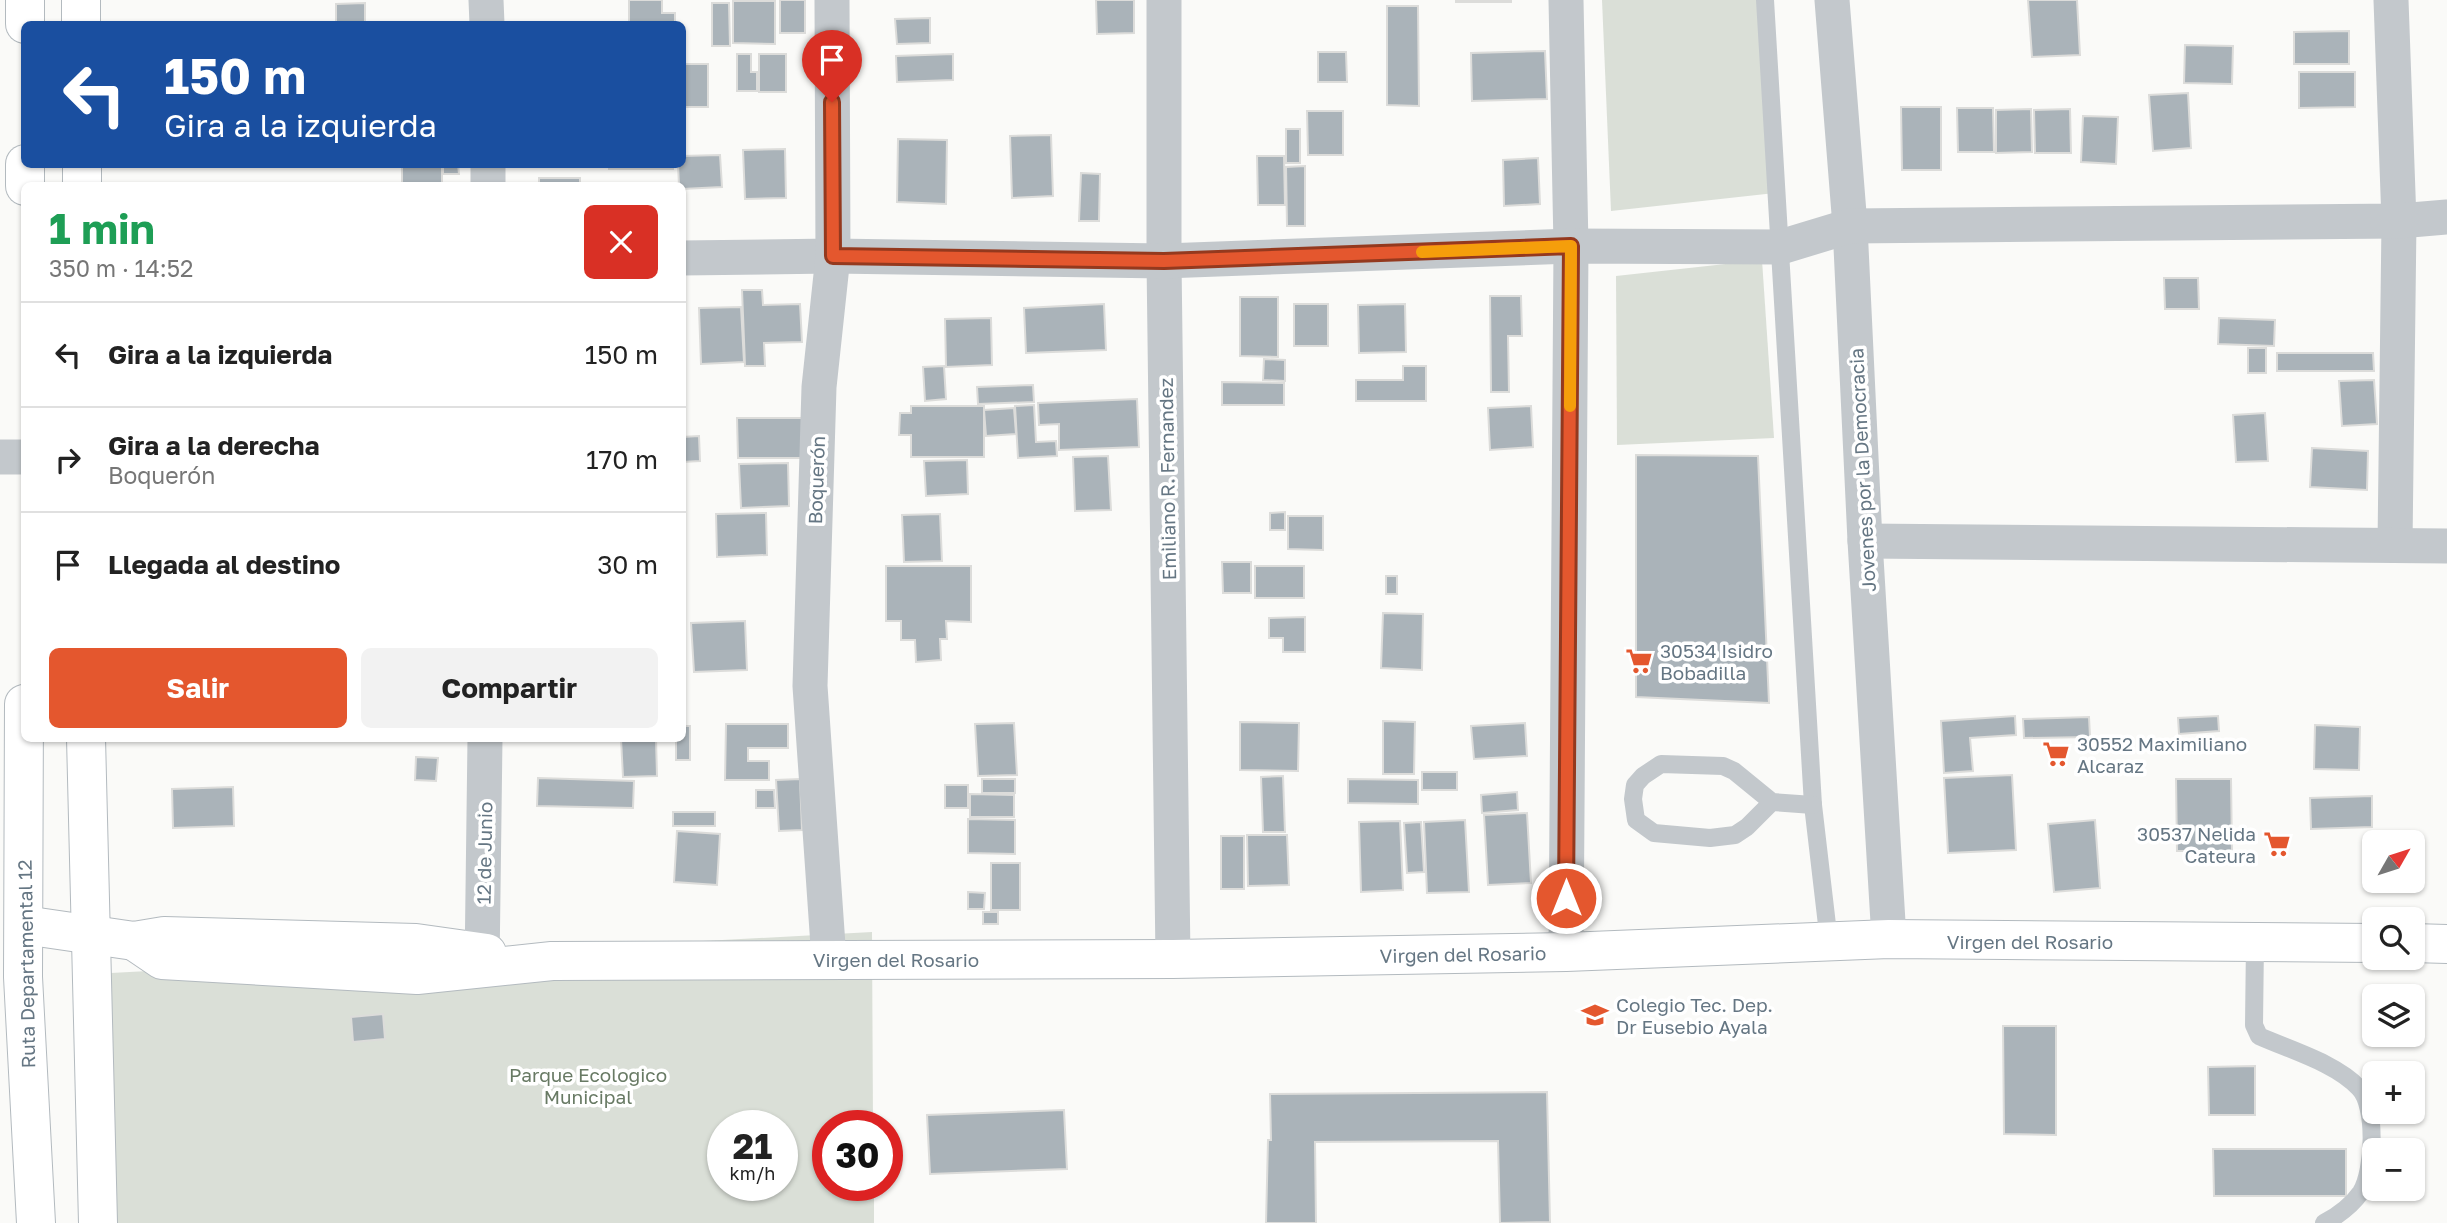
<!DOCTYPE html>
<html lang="es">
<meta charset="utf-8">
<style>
body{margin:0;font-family:"Golos Text",sans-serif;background:#f2f2f2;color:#222;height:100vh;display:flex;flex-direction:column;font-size:26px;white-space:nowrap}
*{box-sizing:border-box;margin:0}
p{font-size:23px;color:#767676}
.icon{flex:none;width:38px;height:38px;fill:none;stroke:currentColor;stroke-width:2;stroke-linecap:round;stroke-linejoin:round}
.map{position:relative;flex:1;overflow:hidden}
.side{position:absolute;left:21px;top:182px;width:665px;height:560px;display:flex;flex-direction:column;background:#fff;border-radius:10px;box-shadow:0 2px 5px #0004}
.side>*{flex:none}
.banner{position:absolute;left:21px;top:21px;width:665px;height:147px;border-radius:10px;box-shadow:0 2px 5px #0004;background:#1a4fa0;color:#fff;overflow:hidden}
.needle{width:46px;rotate:51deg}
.fabs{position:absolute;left:2362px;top:830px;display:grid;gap:14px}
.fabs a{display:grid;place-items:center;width:63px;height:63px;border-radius:10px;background:#fff;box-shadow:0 2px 5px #0004;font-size:35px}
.speed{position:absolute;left:707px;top:1110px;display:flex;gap:14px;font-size:35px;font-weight:700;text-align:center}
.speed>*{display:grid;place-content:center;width:91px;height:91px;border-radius:50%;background:#fff;box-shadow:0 2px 5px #0004;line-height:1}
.speed small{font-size:18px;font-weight:400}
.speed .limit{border:10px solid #d22;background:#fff;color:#111}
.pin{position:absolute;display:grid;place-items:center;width:60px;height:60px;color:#fff;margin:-72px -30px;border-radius:50% 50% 50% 0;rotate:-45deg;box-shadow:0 0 7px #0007}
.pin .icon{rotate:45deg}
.me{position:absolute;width:77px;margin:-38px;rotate:0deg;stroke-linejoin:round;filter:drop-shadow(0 0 5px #0008)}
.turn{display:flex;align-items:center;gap:24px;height:147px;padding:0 28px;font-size:32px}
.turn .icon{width:91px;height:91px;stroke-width:2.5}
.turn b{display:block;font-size:49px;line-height:60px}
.round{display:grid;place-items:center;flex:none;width:74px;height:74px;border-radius:10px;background:#f2f2f2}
.headline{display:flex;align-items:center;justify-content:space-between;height:119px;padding:0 28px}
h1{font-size:42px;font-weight:700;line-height:52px;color:#1e9e55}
.cta{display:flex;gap:14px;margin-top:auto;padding:14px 28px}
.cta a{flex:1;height:80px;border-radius:10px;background:#e4572e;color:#fff;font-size:28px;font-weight:700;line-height:80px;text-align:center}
.cta a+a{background:#f2f2f2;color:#222}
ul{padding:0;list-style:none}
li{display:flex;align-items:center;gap:21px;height:105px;padding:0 28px;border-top:2px solid #e0e0e0}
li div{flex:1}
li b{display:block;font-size:26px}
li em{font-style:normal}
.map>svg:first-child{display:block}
</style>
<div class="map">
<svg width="2447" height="1223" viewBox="0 0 2447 1223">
<rect width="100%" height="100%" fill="#fafaf8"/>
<!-- green -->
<g fill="#dadfd7" fill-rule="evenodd">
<path d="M1602 0H1768L1775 193 1611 211Z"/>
<path d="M1762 260 1774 438 1617 445 1616 276Z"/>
<path d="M872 932 873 1125H828V1185H874V1223H98L92 974ZM723 1125H782V1185H723Z"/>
</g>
<!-- building -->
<g fill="#aab3b9" stroke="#dcdcda" stroke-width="2">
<path d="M629 0H662V13H675V24H629Z"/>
<rect x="780" y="0" width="25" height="33"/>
<path d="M1096 0H1134V33L1097 34Z"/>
<rect x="1456" y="0" width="55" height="2"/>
<path d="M2028 0H2077L2080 55 2032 57Z"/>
<path d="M733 1H775V44L733 43Z"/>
<path d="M365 3V24H336V4Z"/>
<path d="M712 3H729L730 46H712Z"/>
<path d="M1387 6H1418L1419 106 1387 105Z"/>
<path d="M930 18V43L897 44 895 19Z"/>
<path d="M2349 31V64H2294V32Z"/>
<path d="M2185 45 2233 46 2232 84 2184 83Z"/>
<path d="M1545 51 1547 99 1472 101 1471 53Z"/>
<path d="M1318 52H1346L1347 82H1318Z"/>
<path d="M737 54H751V72H757V91H737Z"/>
<rect x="759" y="54" width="27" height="38"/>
<path d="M953 54V80L897 82 896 56Z"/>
<rect x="682" y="64" width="26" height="43"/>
<path d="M2299 72H2355V107L2299 108Z"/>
<path d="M2188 93 2191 148 2153 151 2149 95Z"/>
<path d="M1901 107H1941V170H1902Z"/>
<path d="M1957 108H1993L1994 152H1958Z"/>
<path d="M2031 109 2032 152 1996 153V110Z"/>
<path d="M2070 109 2071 153H2035L2034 110Z"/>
<path d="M1307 111H1343V155H1308Z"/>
<path d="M2083 116 2118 117 2116 164 2081 162Z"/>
<rect x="1286" y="129" width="14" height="34"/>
<path d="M1051 135 1053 196 1012 198 1010 136Z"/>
<path d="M898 139 947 140 946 204 897 202Z"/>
<path d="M785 149 786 198 745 199 743 150Z"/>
<path d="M720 155 722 187 682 189V186H679L678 164H682V156Z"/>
<path d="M1257 156H1284L1285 205H1258Z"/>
<path d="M1538 158 1540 204 1504 206 1503 160Z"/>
<rect x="402" y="164" width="40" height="22"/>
<path d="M443 164H458L459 174H443Z"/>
<rect x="609" y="164" width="64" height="5"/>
<path d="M1305 166V226H1287L1286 167Z"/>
<path d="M1081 173 1100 174 1099 221H1079Z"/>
<rect x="539" y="178" width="41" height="8"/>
<path d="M2164 278H2198L2199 309H2165Z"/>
<path d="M742 290H762L763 305 800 304 802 342 764 343 765 366H745Z"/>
<path d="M1490 296H1521L1522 336H1508L1509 392H1491Z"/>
<path d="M1240 297H1278V357L1240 356Z"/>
<path d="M1104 304 1106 350 1026 353 1024 308Z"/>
<rect x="1294" y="304" width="34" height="42"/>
<path d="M1405 304 1406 352 1359 353 1358 305Z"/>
<path d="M741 307 744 362 701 364 699 308Z"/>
<path d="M991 318 992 365 946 367 945 319Z"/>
<path d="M2219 318 2275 320 2274 346 2218 344Z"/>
<rect x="2248" y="348" width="18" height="25"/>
<path d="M2277 353H2373L2374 371H2277Z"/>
<path d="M1264 359 1285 360V381L1263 380Z"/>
<path d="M944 366 946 399 925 401 923 367Z"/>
<path d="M1403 366H1426V401H1356V380H1403Z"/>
<path d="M2374 380 2377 424 2342 426 2339 381Z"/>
<path d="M1222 382 1284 383V405H1222Z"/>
<path d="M1033 385 1034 402 978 404 977 387Z"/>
<path d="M1137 399 1139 447 1059 450V424L1039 425 1038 403Z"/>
<path d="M1034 405 1036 442 1056 441 1057 456 1018 458 1015 406Z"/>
<path d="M911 406H984V457H911V435H899L900 413H911Z"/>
<path d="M1531 406 1533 447 1490 450 1488 408Z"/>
<path d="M1014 408 1016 434 986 436 984 410Z"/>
<path d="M2265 413 2268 461 2236 462 2233 415Z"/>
<path d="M737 418H802V458H738Z"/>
<path d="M699 436 700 461 682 462V437Z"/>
<path d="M2312 448 2368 451 2367 490 2310 487Z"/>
<path d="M1636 455 1758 456 1769 703 1636 697Z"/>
<path d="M1108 456 1111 510 1075 511 1073 457Z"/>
<path d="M967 460 968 494 926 496 924 461Z"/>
<path d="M788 463 789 506 741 508 739 464Z"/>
<path d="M1285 512V530H1270V513Z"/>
<path d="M766 513 767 555 717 557 716 514Z"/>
<path d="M940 514 942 561 904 562 902 515Z"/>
<path d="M1288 516H1323V550L1288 549Z"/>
<path d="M1222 562H1251V593H1223Z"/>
<path d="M886 566H971V622L946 621 947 639H940L941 660 916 662 915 640H901V621H886Z"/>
<rect x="1255" y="566" width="49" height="32"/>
<rect x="1386" y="576" width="11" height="18"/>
<path d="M1383 613 1423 614 1422 670 1381 668Z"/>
<path d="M1305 617V652H1283V638H1269V618Z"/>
<path d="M745 621 747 670 694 672 691 623Z"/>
<path d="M2015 716 2016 735 1970 738 1973 771 1944 773 1941 721Z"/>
<path d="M2218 716 2219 731 2179 734 2178 718Z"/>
<path d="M2089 717 2090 737 2024 738 2023 719Z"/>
<path d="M1383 721 1415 722 1414 774H1383Z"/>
<path d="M1240 722 1299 723 1298 771 1240 770Z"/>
<path d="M1014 723 1017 775 978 776 975 724Z"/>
<path d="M1525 723 1527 756 1474 759 1471 726Z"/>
<path d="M726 724H788V748H748V761H769V780H725Z"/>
<path d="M2315 725 2360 727 2359 770 2314 769Z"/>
<path d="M682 726H690V760H676V738H682Z"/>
<path d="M656 738 657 776 623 777 621 739Z"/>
<path d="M416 757 438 758 436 781 415 780Z"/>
<rect x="1422" y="772" width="35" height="18"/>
<path d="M2012 775 2016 850 1948 853 1944 778Z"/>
<path d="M1283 776 1285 832H1263L1261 777Z"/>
<path d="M538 778 634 781 633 808 537 806Z"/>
<path d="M800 779 802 830 779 831 776 780Z"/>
<rect x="982" y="779" width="33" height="14"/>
<path d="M1348 779 1418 780V804L1348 803Z"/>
<path d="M2176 779H2231L2232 851H2177Z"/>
<rect x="945" y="785" width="23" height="23"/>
<path d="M233 787 234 826 173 828 172 789Z"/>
<path d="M756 790H774L775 808H756Z"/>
<path d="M1517 792 1518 810 1482 813 1481 795Z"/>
<path d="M970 794 1014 795V817H970Z"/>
<path d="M2372 796V827L2311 829 2310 798Z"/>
<rect x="673" y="812" width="42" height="14"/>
<path d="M1527 813 1531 883 1488 885 1484 815Z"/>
<path d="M968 819 1015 820V854L968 853Z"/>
<path d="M1465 820 1469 892 1427 893 1424 822Z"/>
<path d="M2095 820 2100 888 2054 892 2048 824Z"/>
<path d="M1400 821 1403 890 1361 892 1359 822Z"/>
<path d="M1421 822 1424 872 1407 873 1404 823Z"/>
<path d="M677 831 720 834 717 885 674 882Z"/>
<path d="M1247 835H1287L1289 885 1248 886Z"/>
<rect x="1221" y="836" width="23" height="53"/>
<rect x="991" y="863" width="29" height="47"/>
<path d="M968 892 985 893 984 909H968Z"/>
<rect x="983" y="912" width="15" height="12"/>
<path d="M383 1014 385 1039 353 1042 351 1017Z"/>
<path d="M2003 1026H2056V1135L2004 1134Z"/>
<path d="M2255 1066V1115H2209L2208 1067Z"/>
<path d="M1547 1092 1550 1222 1500 1223 1498 1141 1315 1142 1316 1223H1266L1268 1140H1271L1270 1094Z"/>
<path d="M1064 1110 1067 1169 930 1174 927 1115Z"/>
<path d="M2213 1149H2346V1196H2214Z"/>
</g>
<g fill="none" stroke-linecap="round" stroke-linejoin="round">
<!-- secondary casing -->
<g stroke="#b3babf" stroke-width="40">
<g id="secondary">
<path d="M25 0V24"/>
<path d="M81 0V24"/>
<path d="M25 164V186"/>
<path d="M82 164V186"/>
<path d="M24 704 23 977 36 1223"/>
<path d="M86 738 98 1223"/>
<path d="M24 925 134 941 164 936 416 943 487 953"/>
<path d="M134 941 162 960 417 975 552 961 1173 959 1566 952 1889 939 2375 943"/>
<path d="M2413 943 2447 944"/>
</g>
</g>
<!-- lane -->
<g stroke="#c3c8cc" stroke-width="18">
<path d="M1765 0 1813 805 1829 942"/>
<path d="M1772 802 1747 827 1735 835 1710 838 1654 833 1636 820 1633 799 1635 785 1643 776 1661 764 1723 766 1734 771 1772 802 1813 805"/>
<path d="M2255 942 2254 1025 2259 1036C2290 1050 2336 1063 2359 1088 2377 1106 2374 1171 2361 1192 2352 1205 2337 1216 2324 1223"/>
</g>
<!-- street -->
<g stroke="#c3c8cc" stroke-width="35">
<path d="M486 0 487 24"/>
<path d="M1164 0V261L1173 959"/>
<path d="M1566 0 1571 246 1566 952"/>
<path d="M1832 0 1850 226 1865 541 1889 939"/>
<path d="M2391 0 2399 221 2395 545"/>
<path d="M488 164V186"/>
<path d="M682 258 833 256 1164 261 1571 246 1781 247 1850 226 2399 221 2447 217"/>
<path d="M0 457H24"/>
<path d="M1865 541 2447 546"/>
<path d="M829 960 810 686 819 387 833 256 832 0"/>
<path d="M482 968 485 738"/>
</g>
<!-- secondary -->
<use href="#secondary" stroke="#fff" stroke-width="38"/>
</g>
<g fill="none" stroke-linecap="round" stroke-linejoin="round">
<!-- route casing -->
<g stroke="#94391e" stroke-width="18">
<path id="route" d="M832 102 833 256 1164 261 1571 246 1566 898"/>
</g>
<!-- route -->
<use href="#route" stroke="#e4572e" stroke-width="12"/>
<!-- slow -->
<path stroke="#f59e0b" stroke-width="12" d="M1422 252 1571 246 1570 406"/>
</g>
<!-- icons -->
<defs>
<g id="supermarket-bare" transform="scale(2.1)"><path d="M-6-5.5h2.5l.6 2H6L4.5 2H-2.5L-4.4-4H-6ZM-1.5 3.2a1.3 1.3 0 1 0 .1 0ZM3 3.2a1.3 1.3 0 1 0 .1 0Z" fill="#e4572e" stroke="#fff" stroke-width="2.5" paint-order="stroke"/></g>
<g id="university-bare" transform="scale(2.1)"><path d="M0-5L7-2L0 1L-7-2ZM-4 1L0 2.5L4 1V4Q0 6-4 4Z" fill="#e4572e" stroke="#fff" stroke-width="2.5" paint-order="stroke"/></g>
</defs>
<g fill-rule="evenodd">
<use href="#supermarket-bare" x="1639" y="661"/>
<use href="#supermarket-bare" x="2056" y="754"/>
<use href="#supermarket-bare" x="2277" y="844"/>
<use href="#university-bare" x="1595" y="1015"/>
</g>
<g text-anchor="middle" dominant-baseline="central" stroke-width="7" stroke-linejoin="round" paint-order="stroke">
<!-- street labels -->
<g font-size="19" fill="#657683" stroke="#fff">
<text transform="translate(1862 470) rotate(-93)">Jovenes por la Democracia</text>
<text transform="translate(1167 479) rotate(-91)">Emiliano R. Fernandez</text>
<text transform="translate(816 480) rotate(-88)">Boquerón</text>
<text transform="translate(484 853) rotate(-89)">12 de Junio</text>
<text x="2030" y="941">Virgen del Rosario</text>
<text transform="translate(1463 954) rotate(-1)">Virgen del Rosario</text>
<text x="896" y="959">Virgen del Rosario</text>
<text transform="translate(26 964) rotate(-91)">Ruta Departamental 12</text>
</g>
<!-- poi labels -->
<g font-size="19" fill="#657683" stroke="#fff" text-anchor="start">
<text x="1660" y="650">30534 Isidro<tspan x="1660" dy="22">Bobadilla</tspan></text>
<text x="2077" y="743">30552 Maximiliano<tspan x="2077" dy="22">Alcaraz</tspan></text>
<text x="2256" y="833" text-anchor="end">30537 Nelida<tspan x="2256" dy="22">Cateura</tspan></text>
<text x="1616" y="1004">Colegio Tec. Dep.<tspan x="1616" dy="22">Dr Eusebio Ayala</tspan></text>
</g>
<!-- park labels -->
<g font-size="19" fill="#687a64" stroke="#fff">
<text x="588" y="1074">Parque Ecologico<tspan x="588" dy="22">Municipal</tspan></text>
</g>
</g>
</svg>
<div class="fabs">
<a><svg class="needle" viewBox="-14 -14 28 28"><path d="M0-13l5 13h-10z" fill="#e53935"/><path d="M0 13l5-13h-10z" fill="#767676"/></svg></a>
<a><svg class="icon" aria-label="search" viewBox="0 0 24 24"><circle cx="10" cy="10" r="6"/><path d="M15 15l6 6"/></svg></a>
<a><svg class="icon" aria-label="layers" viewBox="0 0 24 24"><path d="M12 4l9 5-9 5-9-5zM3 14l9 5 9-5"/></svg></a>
<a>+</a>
<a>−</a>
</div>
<div class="speed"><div>21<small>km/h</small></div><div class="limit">30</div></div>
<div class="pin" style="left:832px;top:102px;background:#d93025"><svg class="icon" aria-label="arrive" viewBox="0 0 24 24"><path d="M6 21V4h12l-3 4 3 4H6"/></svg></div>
<svg class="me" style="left:1566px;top:898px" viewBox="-20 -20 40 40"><circle r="17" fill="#e4572e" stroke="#fff" stroke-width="3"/><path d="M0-11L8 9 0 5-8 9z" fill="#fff"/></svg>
<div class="banner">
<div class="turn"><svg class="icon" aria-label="left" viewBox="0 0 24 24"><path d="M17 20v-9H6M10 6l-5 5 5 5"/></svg><div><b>150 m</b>Gira a la izquierda</div></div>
</div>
<section class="side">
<div class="headline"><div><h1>1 min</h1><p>350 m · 14:52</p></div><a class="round" style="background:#d93025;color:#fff"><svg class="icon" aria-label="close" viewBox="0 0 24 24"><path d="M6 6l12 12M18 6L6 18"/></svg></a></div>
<ul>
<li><svg class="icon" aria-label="left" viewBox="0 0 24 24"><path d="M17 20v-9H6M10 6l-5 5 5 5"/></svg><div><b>Gira a la izquierda</b></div><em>150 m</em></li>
<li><svg class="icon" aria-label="right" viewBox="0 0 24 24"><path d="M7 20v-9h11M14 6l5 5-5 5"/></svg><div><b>Gira a la derecha</b><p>Boquerón</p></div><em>170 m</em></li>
<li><svg class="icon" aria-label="arrive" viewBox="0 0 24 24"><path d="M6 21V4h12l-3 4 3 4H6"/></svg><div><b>Llegada al destino</b></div><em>30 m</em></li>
</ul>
<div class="cta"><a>Salir</a><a>Compartir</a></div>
</section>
</div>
